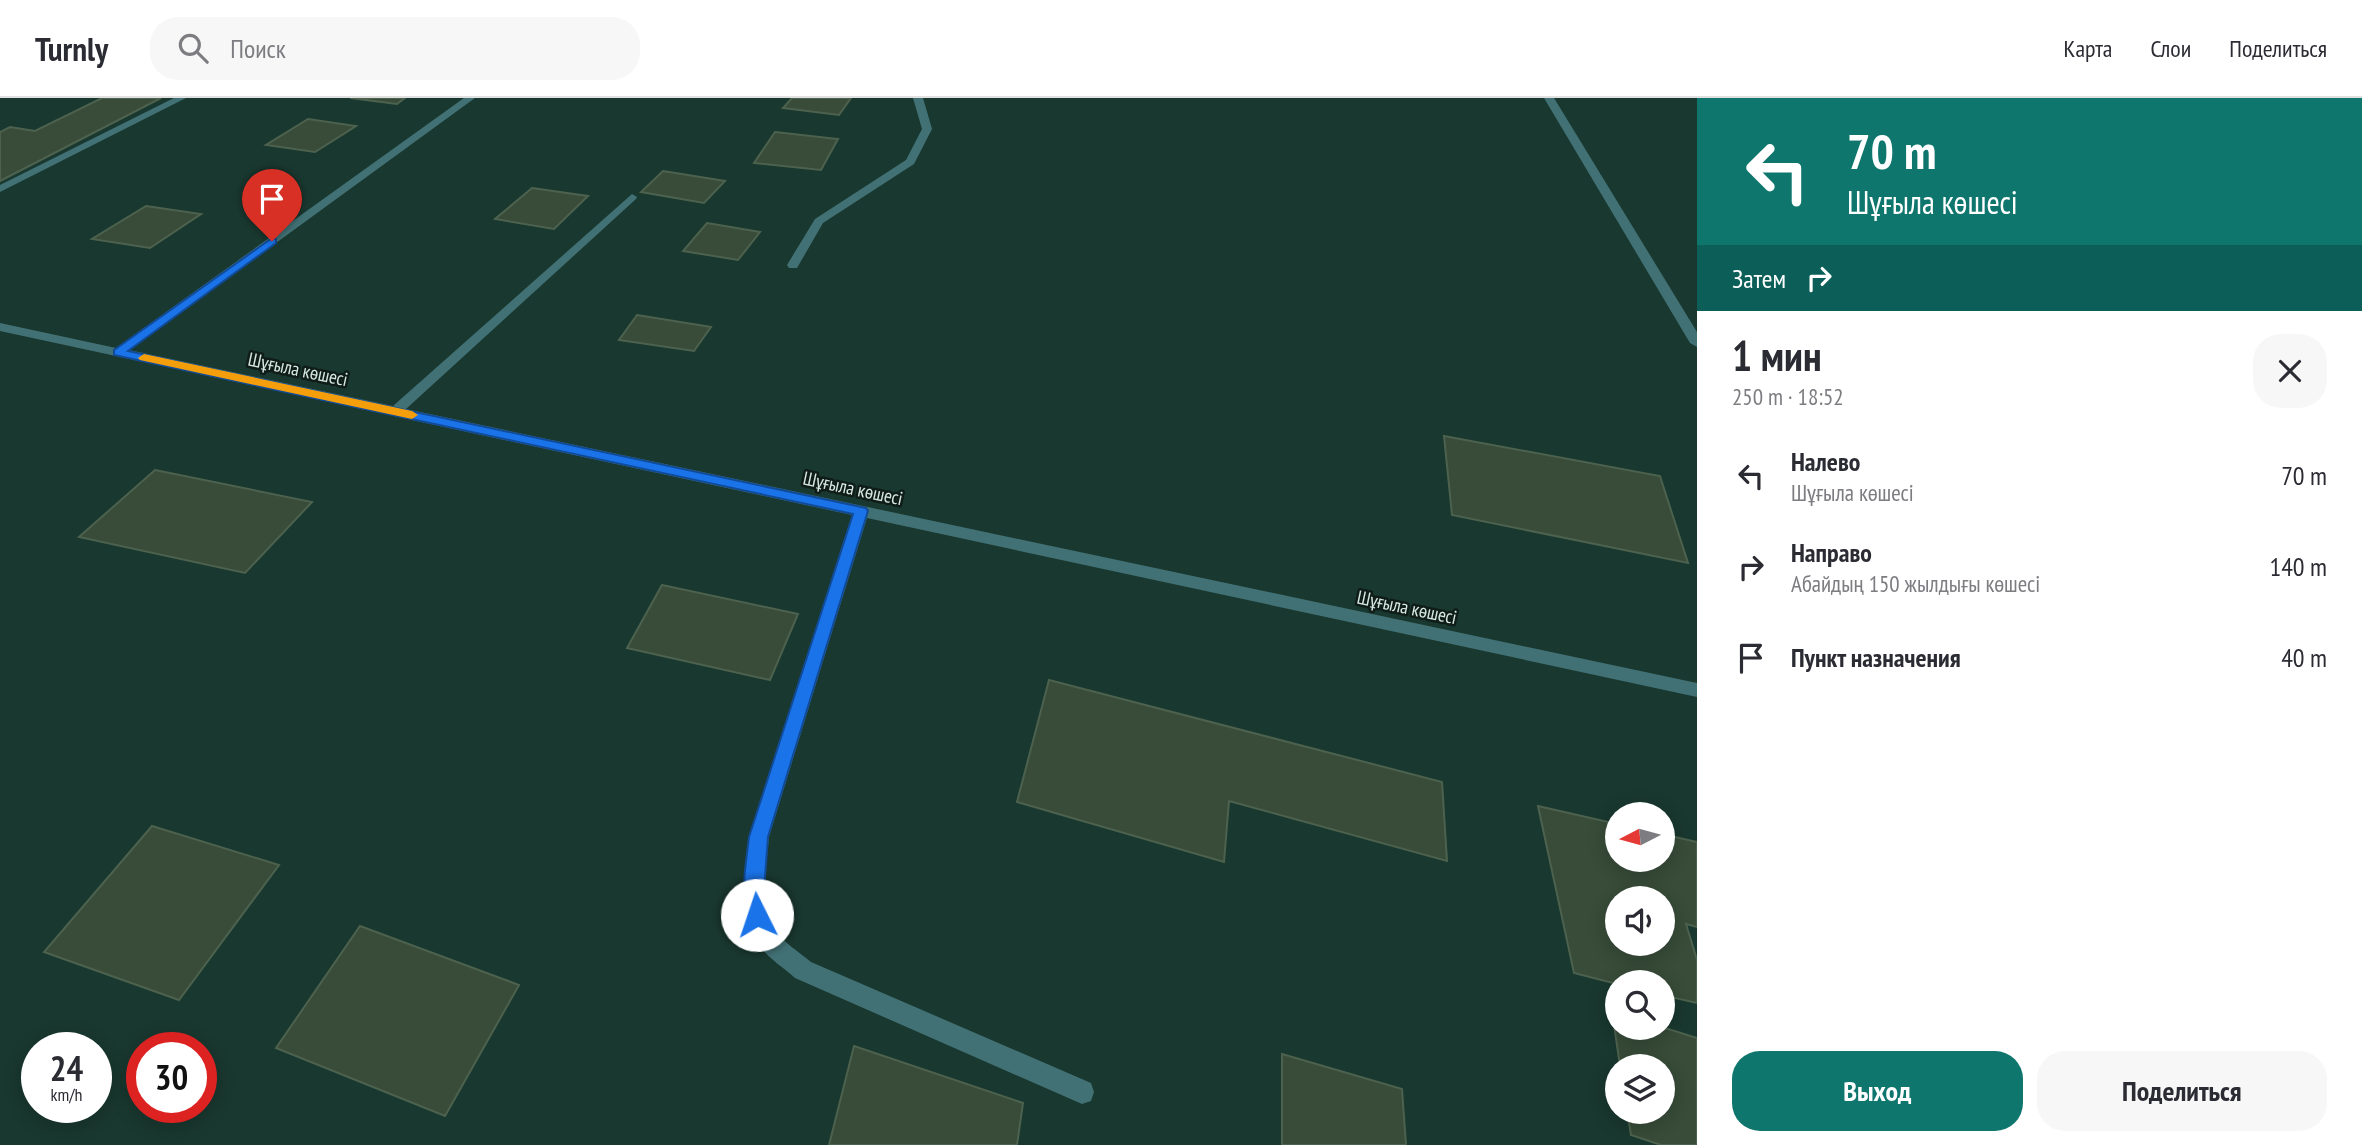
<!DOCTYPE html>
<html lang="ru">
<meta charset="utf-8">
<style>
body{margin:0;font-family:"PT Sans Narrow",sans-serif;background:#f7f7f7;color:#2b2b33;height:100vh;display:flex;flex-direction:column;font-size:26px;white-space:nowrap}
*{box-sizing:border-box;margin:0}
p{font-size:23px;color:#7c7c81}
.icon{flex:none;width:38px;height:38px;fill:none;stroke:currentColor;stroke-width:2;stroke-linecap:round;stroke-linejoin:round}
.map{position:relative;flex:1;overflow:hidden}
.sheet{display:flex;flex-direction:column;background:#fff;width:665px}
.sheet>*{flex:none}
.top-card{background:#0f766e;color:#fff;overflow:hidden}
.needle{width:46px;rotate:264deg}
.fabs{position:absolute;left:1605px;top:704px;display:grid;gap:14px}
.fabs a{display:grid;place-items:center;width:70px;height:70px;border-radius:50%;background:#fff;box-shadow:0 4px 18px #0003;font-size:35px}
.speed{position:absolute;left:21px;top:934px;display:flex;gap:14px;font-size:35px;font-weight:700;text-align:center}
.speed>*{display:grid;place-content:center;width:91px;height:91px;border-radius:50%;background:#fff;box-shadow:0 4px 18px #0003;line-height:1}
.speed small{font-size:18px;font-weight:400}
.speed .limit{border:10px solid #d22;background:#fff;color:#111}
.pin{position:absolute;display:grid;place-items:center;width:60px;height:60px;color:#fff;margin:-72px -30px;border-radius:50% 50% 50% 0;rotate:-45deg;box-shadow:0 0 7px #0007}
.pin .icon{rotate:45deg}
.me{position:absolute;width:77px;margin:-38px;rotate:356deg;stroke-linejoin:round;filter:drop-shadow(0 0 5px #0008)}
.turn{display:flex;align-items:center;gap:24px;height:147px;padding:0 35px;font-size:32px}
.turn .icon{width:91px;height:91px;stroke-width:2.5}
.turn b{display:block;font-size:49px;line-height:60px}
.then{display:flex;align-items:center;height:66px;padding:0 35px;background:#0003;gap:14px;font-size:26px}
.round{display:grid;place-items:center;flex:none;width:74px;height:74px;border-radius:28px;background:#f7f7f7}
.summary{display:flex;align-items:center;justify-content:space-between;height:119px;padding:0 35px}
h1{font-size:42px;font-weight:600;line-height:52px}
.primary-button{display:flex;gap:14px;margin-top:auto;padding:14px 35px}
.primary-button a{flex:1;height:80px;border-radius:28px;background:#0f766e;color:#fff;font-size:28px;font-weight:600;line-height:80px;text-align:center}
.primary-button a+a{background:#f7f7f7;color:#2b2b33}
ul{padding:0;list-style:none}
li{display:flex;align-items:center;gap:21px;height:91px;padding:0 35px}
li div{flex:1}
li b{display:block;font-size:26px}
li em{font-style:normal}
header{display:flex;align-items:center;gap:42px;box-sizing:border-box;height:98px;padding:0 35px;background:#fff;border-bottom:2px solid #e1e1e2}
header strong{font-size:33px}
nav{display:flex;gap:38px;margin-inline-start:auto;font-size:24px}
.search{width:490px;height:63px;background:#f7f7f7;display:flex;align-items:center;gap:18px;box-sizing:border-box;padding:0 24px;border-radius:28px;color:#7c7c81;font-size:26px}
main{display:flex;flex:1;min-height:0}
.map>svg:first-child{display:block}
</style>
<header>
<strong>Turnly</strong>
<div class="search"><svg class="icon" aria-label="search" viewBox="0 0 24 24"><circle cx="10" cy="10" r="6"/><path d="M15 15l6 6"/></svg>Поиск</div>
<nav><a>Карта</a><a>Слои</a><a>Поделиться</a></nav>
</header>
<main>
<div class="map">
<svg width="1697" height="1047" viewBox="0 0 1697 1047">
<rect width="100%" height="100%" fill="#19382f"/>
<!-- building -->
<g fill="#384c39" stroke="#4d624e" stroke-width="2" fill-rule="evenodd">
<path d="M102 0H161L0 83V34L10 29 35 33Z"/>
<path d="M350 0H405L397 6Z"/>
<path d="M792 0H851L839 17 783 10Z"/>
<path d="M308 21 356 28 315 54 266 47Z"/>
<path d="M775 34 838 41 821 72 754 65Z"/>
<path d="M663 73 725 83 704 105 641 94Z"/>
<path d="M532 90 588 98 554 131 495 121Z"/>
<path d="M146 108 201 116 150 150 92 141Z"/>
<path d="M707 125 760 134 738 162 683 153Z"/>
<path d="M637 217 711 229 694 253 619 242Z"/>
<path d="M1444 338 1660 378 1688 465 1452 417Z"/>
<path d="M155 372 312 404 245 475 79 439Z"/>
<path d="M662 487 798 516 770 582 627 550Z"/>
<path d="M1049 582 1442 684 1447 763 1229 703 1224 764 1017 704Z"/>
<path d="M1538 708 1617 726V761H1662V736L1697 744V829L1686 826 1697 862V905L1662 897V884L1617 886 1574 875ZM1617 800H1662V845H1617Z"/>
<path d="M152 728 279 767 179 902 44 854Z"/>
<path d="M360 828 519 887 445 1018 276 950Z"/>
<path d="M1612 913 1617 915V929H1662L1697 940V1047H1661L1631 1037 1627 1013H1662V968H1620Z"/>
<path d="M854 948 1023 1005 1017 1047H829Z"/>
<path d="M1282 956 1402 991 1406 1047H1282Z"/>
</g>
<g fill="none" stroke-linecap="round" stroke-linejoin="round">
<!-- minor -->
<g fill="#427175" fill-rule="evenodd">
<path d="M174 0H186L0 94V87Z"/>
<path d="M464 0H475L129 252 393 308 632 96 637 99 636 101 406 311 1697 585V599L867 420 769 739C767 767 758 806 774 831 783 844 799 854 811 864L1091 985 1094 994 1091 1003 1082 1006 795 880C784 870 771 862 762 851 736 820 744 775 749 739L852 417 0 233V225L116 250Z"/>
<path d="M913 0H923L932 31 914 66 823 125 797 170H789L787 167 815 121 906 62 922 31Z"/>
<path d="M1544 0H1554L1697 234V249L1690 245Z"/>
</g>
</g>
<!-- route -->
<path fill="#1a73e8" stroke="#114b97" stroke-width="2" d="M272 140 276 141V145L128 253 866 410 868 413 768 739 764 793 767 817 764 824 757 827 750 824C739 798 746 766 749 739L853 416 114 257V252Z"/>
<!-- slow -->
<path fill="#f59e0b" d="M144 256 412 313 418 317 412 321 140 262 138 260Z"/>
<g text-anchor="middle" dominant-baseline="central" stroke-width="5" stroke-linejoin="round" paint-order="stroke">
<!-- street labels -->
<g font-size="19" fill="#d6e8e2" stroke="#0f1c18">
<text transform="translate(298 271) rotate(12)">Шұғыла көшесі</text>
<text transform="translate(853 390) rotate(12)">Шұғыла көшесі</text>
<text transform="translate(1407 509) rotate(12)">Шұғыла көшесі</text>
</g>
</g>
</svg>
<div class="fabs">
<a><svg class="needle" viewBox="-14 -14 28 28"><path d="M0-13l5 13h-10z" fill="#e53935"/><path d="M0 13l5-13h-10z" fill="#7c7c81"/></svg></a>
<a><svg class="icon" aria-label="sound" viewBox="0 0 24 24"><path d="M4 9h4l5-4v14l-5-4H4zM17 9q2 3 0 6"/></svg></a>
<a><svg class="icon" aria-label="search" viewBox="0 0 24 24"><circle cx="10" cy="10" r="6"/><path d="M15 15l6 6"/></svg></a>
<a><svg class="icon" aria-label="layers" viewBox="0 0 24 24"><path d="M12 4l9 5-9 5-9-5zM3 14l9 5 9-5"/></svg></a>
</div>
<div class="speed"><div>24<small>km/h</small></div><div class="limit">30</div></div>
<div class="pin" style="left:272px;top:143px;background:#d93025"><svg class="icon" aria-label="arrive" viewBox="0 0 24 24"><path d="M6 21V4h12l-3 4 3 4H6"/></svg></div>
<svg class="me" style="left:757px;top:817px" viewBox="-20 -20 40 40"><circle r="19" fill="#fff"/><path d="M0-13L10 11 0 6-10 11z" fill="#1a73e8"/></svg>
</div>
<section class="sheet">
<div class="top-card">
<div class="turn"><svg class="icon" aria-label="left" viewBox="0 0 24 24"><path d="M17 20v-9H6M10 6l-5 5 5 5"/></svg><div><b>70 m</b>Шұғыла көшесі</div></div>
<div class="then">Затем<svg class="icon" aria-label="right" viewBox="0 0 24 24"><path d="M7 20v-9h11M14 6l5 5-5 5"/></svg></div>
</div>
<div class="summary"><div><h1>1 мин</h1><p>250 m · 18:52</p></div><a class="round"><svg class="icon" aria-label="close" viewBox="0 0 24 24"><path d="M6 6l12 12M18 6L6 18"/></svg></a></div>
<ul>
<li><svg class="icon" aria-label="left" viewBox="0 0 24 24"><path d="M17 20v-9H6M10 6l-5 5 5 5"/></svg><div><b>Налево</b><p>Шұғыла көшесі</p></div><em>70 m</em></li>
<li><svg class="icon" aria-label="right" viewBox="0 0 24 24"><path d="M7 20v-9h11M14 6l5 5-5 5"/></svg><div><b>Направо</b><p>Абайдың 150 жылдығы көшесі</p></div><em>140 m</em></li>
<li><svg class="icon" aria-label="arrive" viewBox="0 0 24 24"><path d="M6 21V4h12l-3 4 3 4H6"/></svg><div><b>Пункт назначения</b></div><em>40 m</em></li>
</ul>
<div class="primary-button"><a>Выход</a><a>Поделиться</a></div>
</section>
</main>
